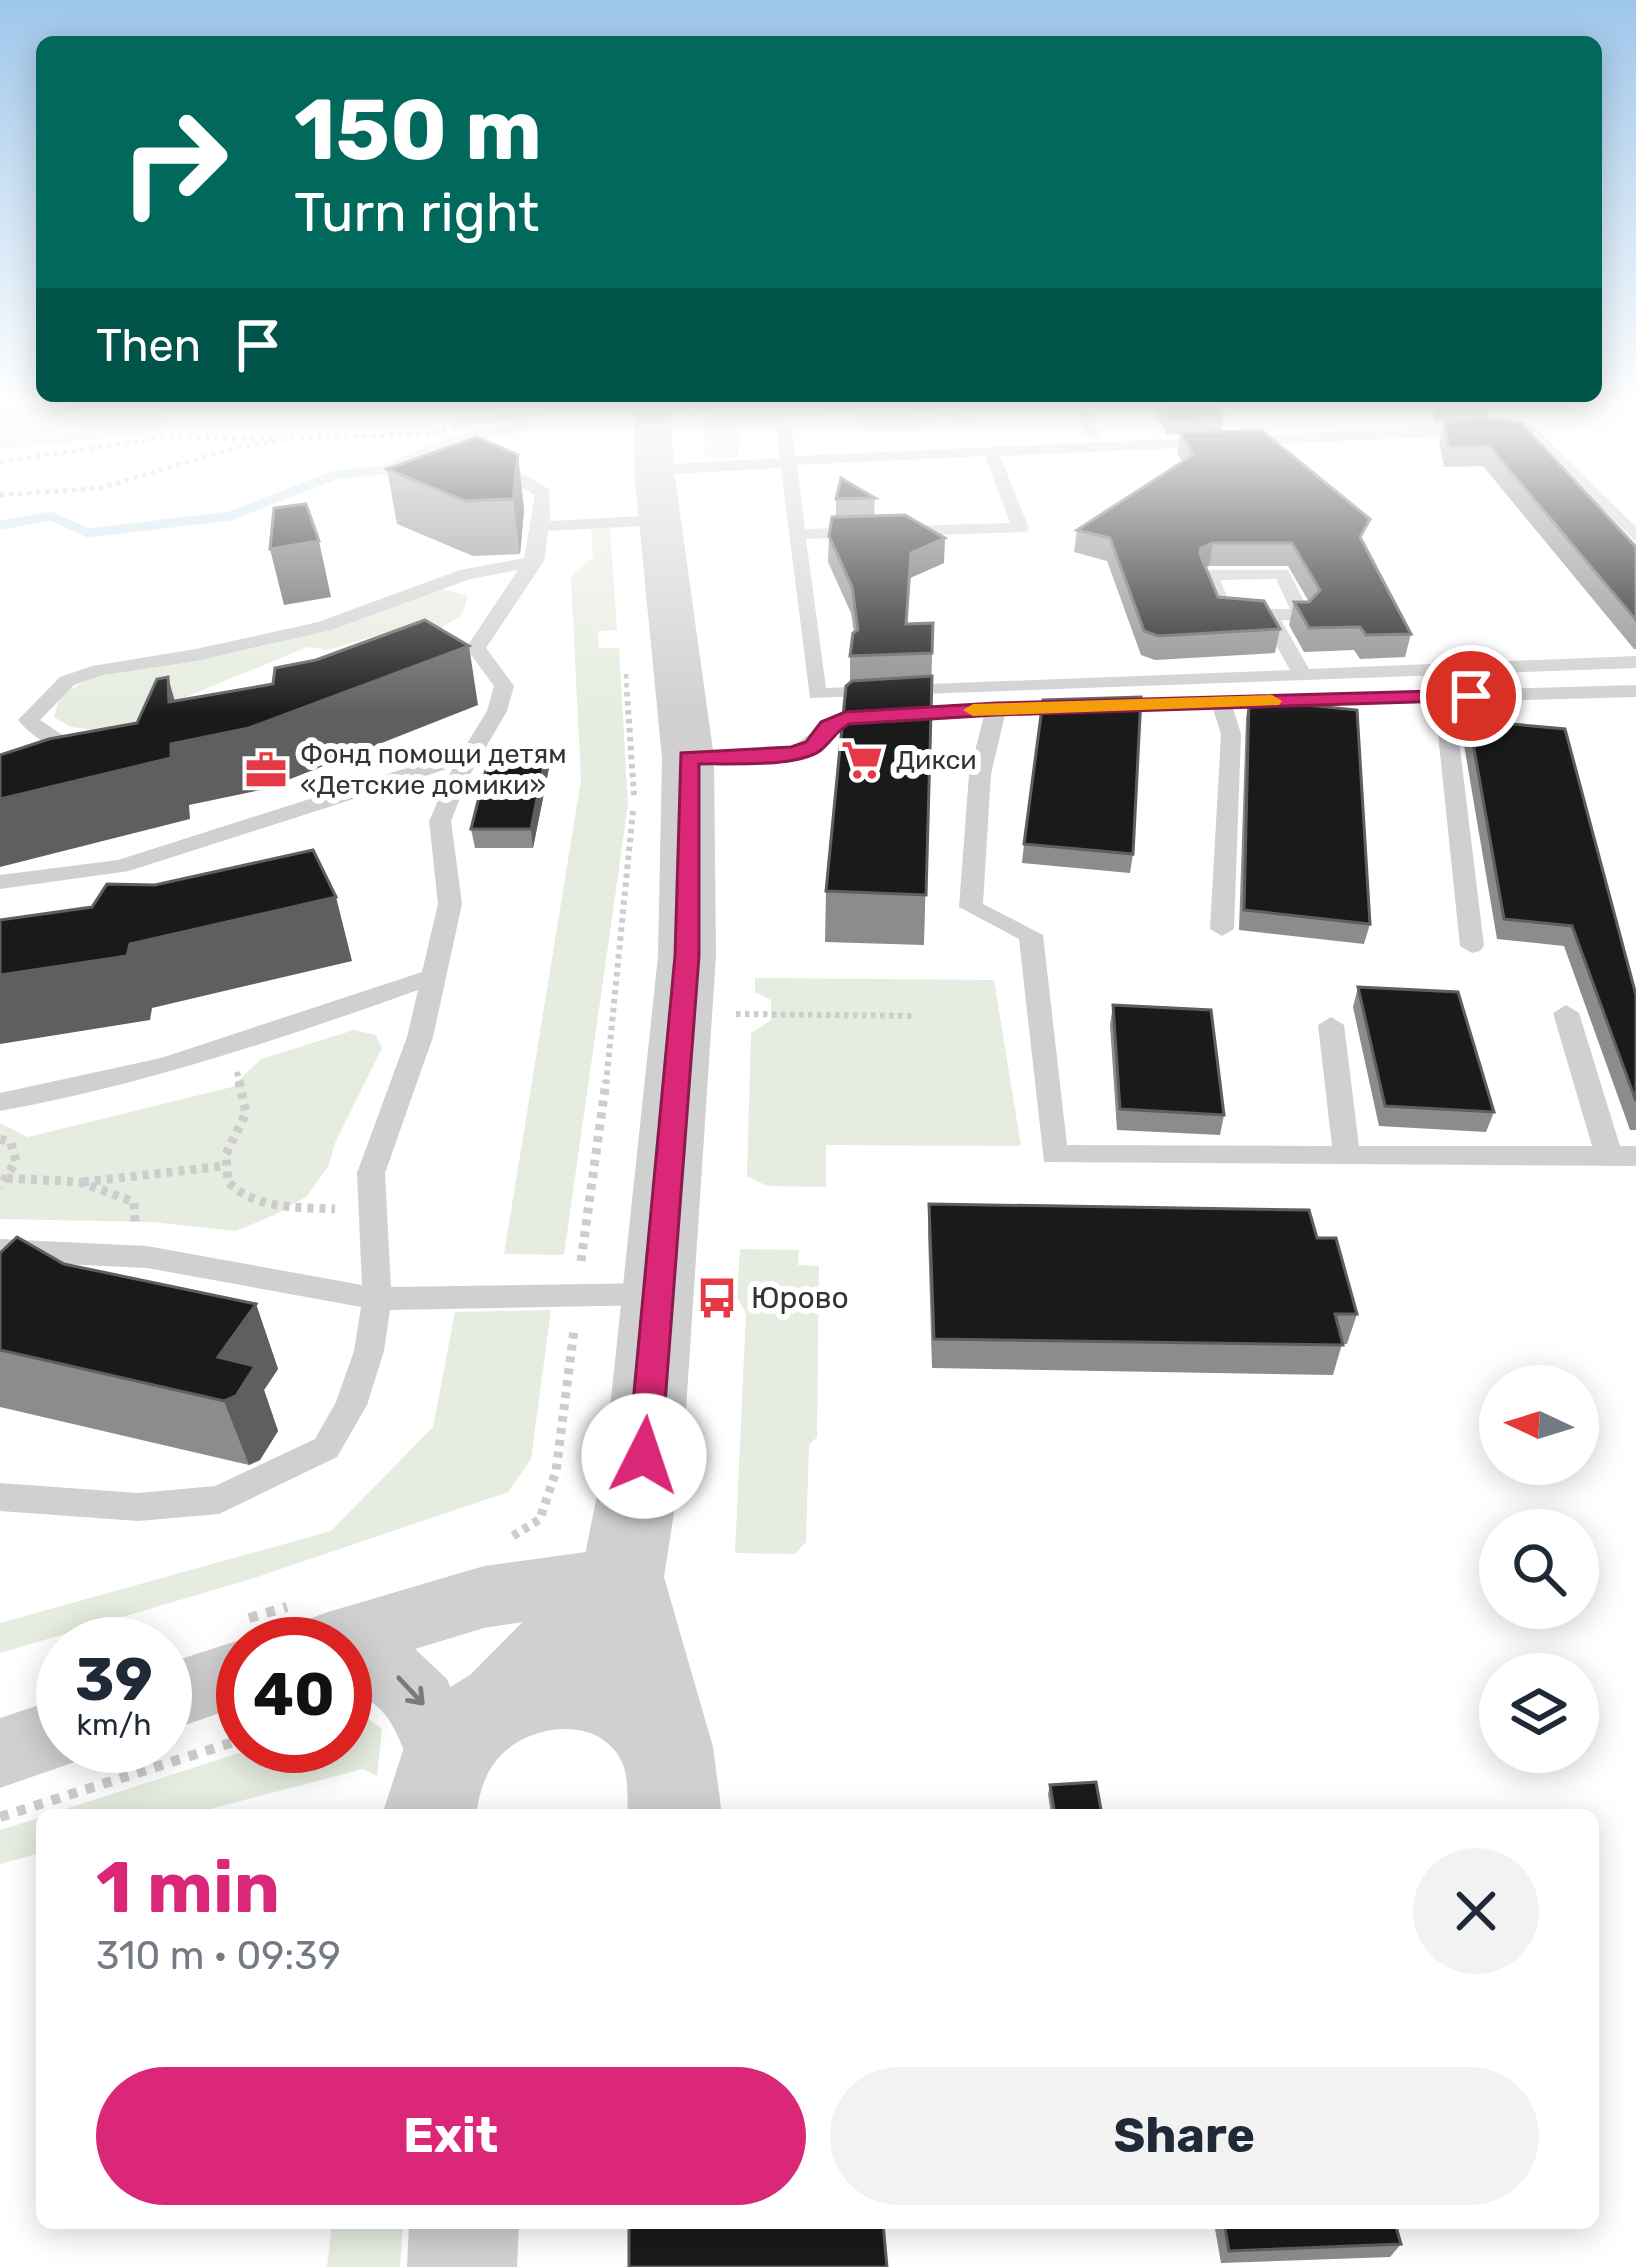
<!DOCTYPE html>
<meta charset="utf-8">
<style>
body{margin:0;font-family:Rubik,sans-serif;background:#f2f2f3;color:#1f2937;height:100vh;display:flex;flex-direction:column;font-size:45px;white-space:nowrap}
*{box-sizing:border-box;margin:0}
p{font-size:39px;color:#747a83}
.icon{flex:none;width:66px;height:66px;fill:none;stroke:currentColor;stroke-width:2;stroke-linecap:round;stroke-linejoin:round}
.map{position:relative;flex:1;overflow:hidden}
.details{position:absolute;left:36px;top:1809px;width:1563px;height:420px;display:flex;flex-direction:column;background:#fff;border-radius:18px;box-shadow:0 6px 30px #0003}
.details>*{flex:none}
.hud{position:absolute;left:36px;top:36px;width:1566px;height:366px;border-radius:18px;box-shadow:0 6px 30px #0003;background:#00695c;color:#fff;overflow:hidden}
.needle{width:78px;rotate:274deg}
.buttons{position:absolute;left:1479px;top:1365px;display:grid;gap:24px}
.buttons a{display:grid;place-items:center;width:120px;height:120px;border-radius:50%;background:#fff;box-shadow:0 6px 30px #0003;font-size:60px}
.speed{position:absolute;left:36px;top:1617px;display:flex;gap:24px;font-size:60px;font-weight:700;text-align:center}
.speed>*{display:grid;place-content:center;width:156px;height:156px;border-radius:50%;background:#fff;box-shadow:0 6px 30px #0003;line-height:1}
.speed small{font-size:30px;font-weight:400}
.speed .limit{border:18px solid #d22;background:#fff;color:#111}
.pin{position:absolute;display:grid;place-items:center;width:102px;height:102px;color:#fff;margin:-51px;border:6px solid #fff;border-radius:50%;box-shadow:0 3px 12px #0007}
.me{position:absolute;width:132px;margin:-66px;rotate:4deg;stroke-linejoin:round;filter:drop-shadow(0 0 9px #0008)}
.turn{display:flex;align-items:center;gap:42px;height:252px;padding:0 60px;font-size:54px}
.turn .icon{width:156px;height:156px;stroke-width:2.5}
.turn b{display:block;font-size:84px;line-height:102px}
.then{display:flex;align-items:center;height:114px;padding:0 60px;background:#0003;gap:24px;font-size:45px}
.round{display:grid;place-items:center;flex:none;width:126px;height:126px;border-radius:63px;background:#f2f2f3}
.overview{display:flex;align-items:center;justify-content:space-between;height:204px;padding:0 60px}
h1{font-size:72px;font-weight:700;line-height:90px;color:#db2777}
.primary-button{display:flex;gap:24px;margin-top:auto;padding:24px 60px}
.primary-button a{flex:1;height:138px;border-radius:72px;background:#db2777;color:#fff;font-size:48px;font-weight:700;line-height:138px;text-align:center}
.primary-button a+a{background:#f2f2f3;color:#1f2937}
.map>svg:first-child{display:block}
</style>
<div class="map">
<svg width="1636" height="2267" viewBox="0 0 1636 2267">
<rect width="100%" height="100%" fill="#fff"/>
<!-- green -->
<g fill="#e6ecdf">
<path d="M703 399H815L826 416 739 421 738 458H705Z"/>
<path d="M128 401 164 408V433L0 449V409Z"/>
<path d="M591 527 610 529 617 630 598 631 599 648H619L628 805 564 1255 504 1254 581 780 571 577 593 557Z"/>
<path d="M439 588 468 596 462 615 441 628 398 629 328 650 307 647 179 700 133 727 94 730 71 727 54 717 60 696C110 660 178 665 237 652 307 637 373 616 439 588Z"/>
<path d="M755 978 994 980 1021 1146 826 1145V1187L767 1186 747 1176 751 1033 771 1020V1000L755 992Z"/>
<path d="M354 1030 376 1035 382 1048 335 1143 328 1167 306 1197 274 1215 236 1231 152 1222 0 1219V1123L28 1137 232 1087 261 1059Z"/>
<path d="M740 1249 799 1250 798 1265 819 1266 817 1437 809 1445 806 1542 795 1554 735 1553 746 1313 737 1298Z"/>
<path d="M551 1310 531 1459 508 1492 254 1578 0 1653V1623L331 1531 433 1427 455 1312Z"/>
<path d="M365 1716 382 1729 377 1776 363 1769 187 1815H47L261 1746H345V1719Z"/>
<path d="M42 1817V1853L0 1864V1830Z"/>
<path d="M332 2223H403L400 2267H327Z"/>
</g>
<!-- water -->
<path fill="#cfe2ee" d="M834 399H868L940 425 939 429 867 432Z"/>
<g fill="none" stroke-linecap="round" stroke-linejoin="round">
<!-- stream -->
<path stroke="#cfe2ee" stroke-width="9" d="M0 525 51 516 88 533 230 516 335 475 384 470 452 441 524 426"/>
<!-- path-far3 -->
<g stroke="#cdcdcd" stroke-width="4.5" stroke-dasharray="4.5 4.5" stroke-linecap="butt">
<path d="M318 399 386 408 465 399"/>
<path d="M899 399 971 423"/>
<path d="M693 415 726 399"/>
<path d="M0 462 167 437 272 439"/>
<path d="M0 495 101 488 230 449 286 439 427 434 484 419 610 405"/>
<path d="M626 674 627 695"/>
</g>
<!-- path-far2 -->
<g stroke="#cdcdcd" stroke-width="6" stroke-dasharray="4.5 4.5" stroke-linecap="butt">
<path d="M627 692 634 796"/>
<path d="M736 1014 914 1016"/>
<path d="M237 1072 240 1084"/>
<path d="M606 1084 633 811"/>
</g>
<!-- path-far1 -->
<g stroke="#cdcdcd" stroke-width="9" stroke-dasharray="6 6" stroke-linecap="butt">
<path d="M239 1081 246 1113 226 1154 228 1182C256 1210 298 1207 335 1209"/>
<path d="M0 1139 11 1143 16 1161 0 1187"/>
<path d="M7 1178 80 1182 134 1202 135 1222"/>
<path d="M83 1182 224 1166"/>
<path d="M581 1261 606 1081"/>
<path d="M513 1536 540 1519 556 1471 574 1330"/>
</g>
<!-- path -->
<g stroke="#cdcdcd" stroke-width="10" stroke-dasharray="9 9" stroke-linecap="butt">
<path d="M249 1618 287 1607"/>
<path d="M0 1817 243 1739"/>
</g>
<!-- service -->
<g fill="#d0d0d0" fill-rule="evenodd">
<path d="M1071 399H1087L1101 439H1089Z"/>
<path d="M784 423 792 428 795 456 1530 423 1636 527V542L1526 433 1000 456 1029 528 1026 532 806 539 826 688 1290 670 1262 620 1218 618 1200 575 1209 570H1288L1311 615 1302 621 1281 620 1309 669 1636 656V668L810 698 781 468 654 475 646 470 654 465 780 458 776 428ZM985 456 1010 523 805 529 797 465ZM1276 579 1290 609 1232 608 1220 580Z"/>
<path d="M501 468H513L549 489 550 521 661 515 670 520 661 525 548 531 544 561 486 648 514 686 507 711 468 778 451 821 462 904 433 1037 385 1173 391 1287 654 1283 664 1286 669 1294 664 1302 654 1305 390 1310 384 1351 367 1405 337 1457 219 1514 138 1521 0 1511V1483L138 1493 215 1486 315 1439 336 1402 354 1351 361 1307 147 1268 0 1261V1239L147 1246 362 1285 357 1173 407 1037 418 990C281 1039 144 1085 0 1111V1093L161 1058 422 972 438 904 429 821 453 767 129 871 0 889V875L118 860 463 750 487 711 494 686 466 648 518 570 470 579 331 630 196 661 103 675 74 685 40 720 70 740 92 745V753C63 758 36 741 18 720L60 677 92 666 196 649 318 622 460 570 524 558 535 495 501 474Z"/>
<path d="M1636 685V697L1445 702 1457 724 1484 946 1480 951 1472 953 1460 946 1437 724 1425 703 1233 708 1241 734 1234 929 1222 936 1210 929 1221 734 1213 709 1005 715 991 774 983 904 1043 935 1067 1145 1332 1146 1318 1025 1331 1017 1344 1025 1359 1146H1592L1553 1013 1566 1005 1579 1013 1620 1146H1636V1166L1044 1162 1019 939 959 907 969 774 984 716 849 724 820 750 804 757 767 764H688L678 758 688 752 791 748 832 717 845 712 996 703Z"/>
</g>
<!-- minor -->
<g fill="#d0d0d0" fill-rule="evenodd">
<path d="M622 1547 646 1556 656 1577 646 1598 622 1607 484 1628 415 1649 447 1679 480 1760 469 1785 443 1796 417 1785C399 1743 395 1702 345 1691V1644H293L303 1621 328 1612 484 1566Z"/>
<path d="M243 1639 256 1644H243V1705L165 1732V1664Z"/>
<path d="M63 1697V1746H94L89 1757 0 1788V1718Z"/>
</g>
<!-- tertiary -->
<g fill="#d0d0d0" fill-rule="evenodd">
<path d="M634 399H670L674 470 714 758 716 956 683 1455 664 1577 713 1747 722 1815H628C627 1798 629 1775 621 1760 598 1716 531 1723 500 1756 484 1774 480 1792 476 1815H382L409 1732 439 1694 470 1675 584 1560 605 1455 658 956 662 758 634 470Z"/>
<path d="M409 2223H519L517 2267H407Z"/>
</g>
</g>
<!-- wall -->
<g fill="#8c8c8c">
<path d="M349 399H402L350 403Z"/>
<path d="M1148 399H1213L1223 416 1221 432 1363 543 1411 634 1405 657 1360 659 1354 650 1304 652 1289 625 1294 602H1309L1288 566H1209L1205 567 1218 597 1280 629 1275 653 1155 660 1141 655 1107 561 1074 552 1077 530 1182 462 1177 453 1180 434 1167 435Z"/>
<path d="M1431 399H1488L1490 407 1487 420 1636 547V649H1634L1483 466 1444 467 1439 441 1444 422 1435 423Z"/>
<path d="M518 455 524 510 520 554 473 556 397 524 387 469Z"/>
<path d="M875 498 874 516 944 563 910 578 907 624 933 623 924 945 825 942 826 891 850 682V656L854 632 851 613 828 562 829 536 836 517V499Z"/>
<path d="M1249 699 1370 924 1364 944 1239 930 1246 718Z"/>
<path d="M1469 720 1636 995V1130H1630L1564 946 1497 939 1463 739Z"/>
<path d="M549 768 533 848H475L471 829Z"/>
<path d="M1024 844 1133 854 1130 873 1022 863Z"/>
<path d="M1358 987 1494 1112 1486 1132 1379 1126 1353 1007Z"/>
<path d="M1113 1005 1224 1115 1220 1135 1117 1130 1110 1025Z"/>
<path d="M929 1204 1357 1314 1347 1344H1342L1333 1375 932 1368 928 1234Z"/>
<path d="M0 1253 64 1264 256 1304 278 1369 264 1390 278 1431 260 1460 249 1465 0 1407Z"/>
<path d="M1050 1785 1102 1815H1051L1048 1794Z"/>
<path d="M1214 2223H1395L1401 2244 1390 2257 1221 2263Z"/>
</g>
<!-- shaded-wall -->
<g fill="#5f5f5f">
<path d="M518 455 524 510 520 554 513 499Z"/>
<path d="M945 538 944 563 910 578 911 553Z"/>
<path d="M319 541 331 597 284 605 270 549Z"/>
<path d="M1213 543 1209 566 1198 571 1201 548Z"/>
<path d="M469 646 478 705 265 789 189 805 190 819 0 867V799L171 758 168 677 185 737Z"/>
<path d="M547 749 549 768 533 848 531 829Z"/>
<path d="M336 897 352 961 152 1008 150 1020 0 1044V975Z"/>
<path d="M256 1304 278 1369 264 1390 278 1431 260 1460 249 1465 224 1401 218 1357Z"/>
</g>
<!-- building -->
<g fill="#1a1a1a" stroke="#5f5f5f" stroke-width="3">
<path d="M1159 399H1213L1223 416 1170 419Z"/>
<path d="M1437 399H1488L1490 407 1439 409Z"/>
<path d="M1497 419 1522 424 1636 547V620L1489 446 1449 447 1444 422Z"/>
<path d="M1262 431 1370 519 1360 537 1411 634 1366 635 1360 627 1309 628 1294 602H1309L1320 590 1292 543H1213L1201 548 1200 554 1218 597 1264 601 1280 629 1158 636 1144 631 1110 538 1077 530 1193 455 1180 432Z"/>
<path d="M477 437 518 455 513 499 465 501 387 469Z"/>
<path d="M841 478 875 498 836 499Z"/>
<path d="M306 504 319 541 270 549 274 508Z"/>
<path d="M905 515 945 538 911 553 906 624 933 623 932 653 850 656 853 633 858 630 852 587 829 536 832 517Z"/>
<path d="M425 620 469 646 249 728 171 744V758L0 799V755L49 739 137 723 157 679 168 677 169 702 273 684 275 668 316 660Z"/>
<path d="M932 676 926 895 826 891 846 686 852 681Z"/>
<path d="M1141 697 1133 854 1024 844 1043 700Z"/>
<path d="M1249 699 1357 710 1370 924 1244 910Z"/>
<path d="M1469 720 1565 729 1636 995V1101L1572 926 1504 919Z"/>
<path d="M491 749H547L531 829H471Z"/>
<path d="M313 850 336 897 130 944 127 956 0 975V920L92 907 107 884 155 885Z"/>
<path d="M1358 987 1458 992 1494 1112 1385 1106Z"/>
<path d="M1113 1005 1211 1010 1224 1115 1120 1109Z"/>
<path d="M929 1204 1309 1210 1317 1238H1336L1357 1314H1335L1343 1345 934 1339Z"/>
<path d="M17 1237 64 1264 256 1304 218 1357 255 1366 236 1396 224 1401 0 1350V1253Z"/>
<path d="M1096 1782 1102 1815H1055L1050 1785Z"/>
<path d="M629 2223H883L887 2267H629Z"/>
<path d="M1224 2223H1395L1401 2244 1229 2251Z"/>
</g>
<!-- one-way arrows -->
<defs><path id="oneway-shaft" d="M-6 0H5M1.5-3L5.5 0L1.5 3" fill="none" stroke-width="1.6" stroke-linecap="round" stroke-linejoin="round" transform="scale(3)"/></defs>
<use stroke="#7a7a7a" href="#oneway-shaft" transform="translate(411 1691) rotate(47)"/>
<!-- sky -->
<linearGradient id="sky" x2="0" y2="1"><stop stop-color="#9ec6ea"/><stop offset="0.56" stop-color="#fff"/><stop offset="1" stop-color="#fff" stop-opacity="0"/></linearGradient>
<rect width="1636" height="716" fill="url(#sky)"/>
<!-- route -->
<path fill="#db2777" stroke="#8e194d" stroke-width="3" d="M1471 690 1481 696 1478 700 996 715 849 724C836 731 832 741 821 750 798 768 729 763 699 764V956L661 1456 656 1465 644 1469 633 1465 628 1456 675 956 681 753 791 747 806 742 821 722 845 712 996 703Z"/>
<!-- slow -->
<path fill="#f59e0b" d="M1272 695 1282 701 1279 705 973 716 963 710 973 704Z"/>
<!-- icons -->
<defs>
<g id="supermarket-bare" transform="scale(3.24)"><path d="M-6-5.5h2.5l.6 2H6L4.5 2H-2.5L-4.4-4H-6ZM-1.5 3.2a1.3 1.3 0 1 0 .1 0ZM3 3.2a1.3 1.3 0 1 0 .1 0Z" fill="#e63946" stroke="#fff" stroke-width="2.5" paint-order="stroke"/></g>
<g id="office-bare" transform="scale(3.24)"><path d="M-6-3h4V-5.5h4V-3h4V5H-6ZM-1-4.5V-3h2v-1.5ZM-6 0V1H6V0Z" fill="#e63946" stroke="#fff" stroke-width="2.5" paint-order="stroke"/></g>
<g id="bus-bare" transform="scale(3.24)"><path d="M-5-6H5V4H4V6H2V4H-2V6H-4V4H-5ZM-3.5-4V0h7V-4ZM-3.5 1.2v1.5H-2V1.2ZM2 1.2v1.5H3.5V1.2Z" fill="#e63946" stroke="#fff" stroke-width="2.5" paint-order="stroke"/></g>
</defs>
<g fill-rule="evenodd">
<use href="#supermarket-bare" x="862" y="760"/>
<use href="#office-bare" x="266" y="770"/>
<use href="#bus-bare" x="717" y="1298"/>
</g>
<g text-anchor="middle" dominant-baseline="central" stroke-width="12" stroke-linejoin="round" paint-order="stroke">
<!-- far-poi labels -->
<g font-size="27" fill="#333" stroke="#fff" text-anchor="start">
<text x="300" y="754">Фонд помощи детям<tspan x="300" dy="31">«Детские домики»</tspan></text>
<text x="896" y="760">Дикси</text>
</g>
<!-- poi labels -->
<g font-size="30" fill="#333" stroke="#fff" text-anchor="start">
<text x="751" y="1298">Юрово</text>
</g>
</g>
</svg>
<div class="buttons">
<a><svg class="needle" viewBox="-14 -14 28 28"><path d="M0-13l5 13h-10z" fill="#e53935"/><path d="M0 13l5-13h-10z" fill="#747a83"/></svg></a>
<a><svg class="icon" aria-label="search" viewBox="0 0 24 24"><circle cx="10" cy="10" r="6"/><path d="M15 15l6 6"/></svg></a>
<a><svg class="icon" aria-label="layers" viewBox="0 0 24 24"><path d="M12 4l9 5-9 5-9-5zM3 14l9 5 9-5"/></svg></a>
</div>
<div class="speed"><div>39<small>km/h</small></div><div class="limit">40</div></div>
<div class="pin" style="left:1471px;top:696px;background:#d93025"><svg class="icon" aria-label="arrive" viewBox="0 0 24 24"><path d="M6 21V4h12l-3 4 3 4H6"/></svg></div>
<svg class="me" style="left:644px;top:1456px" viewBox="-20 -20 40 40"><circle r="19" fill="#fff"/><path d="M0-13L10 11 0 6-10 11z" fill="#db2777"/></svg>
<div class="hud">
<div class="turn"><svg class="icon" aria-label="right" viewBox="0 0 24 24"><path d="M7 20v-9h11M14 6l5 5-5 5"/></svg><div><b>150 m</b>Turn right</div></div>
<div class="then">Then<svg class="icon" aria-label="arrive" viewBox="0 0 24 24"><path d="M6 21V4h12l-3 4 3 4H6"/></svg></div>
</div>
<section class="details">
<div class="overview"><div><h1>1 min</h1><p>310 m · 09:39</p></div><a class="round"><svg class="icon" aria-label="close" viewBox="0 0 24 24"><path d="M6 6l12 12M18 6L6 18"/></svg></a></div>
<div class="primary-button"><a>Exit</a><a>Share</a></div>
</section>
</div>
